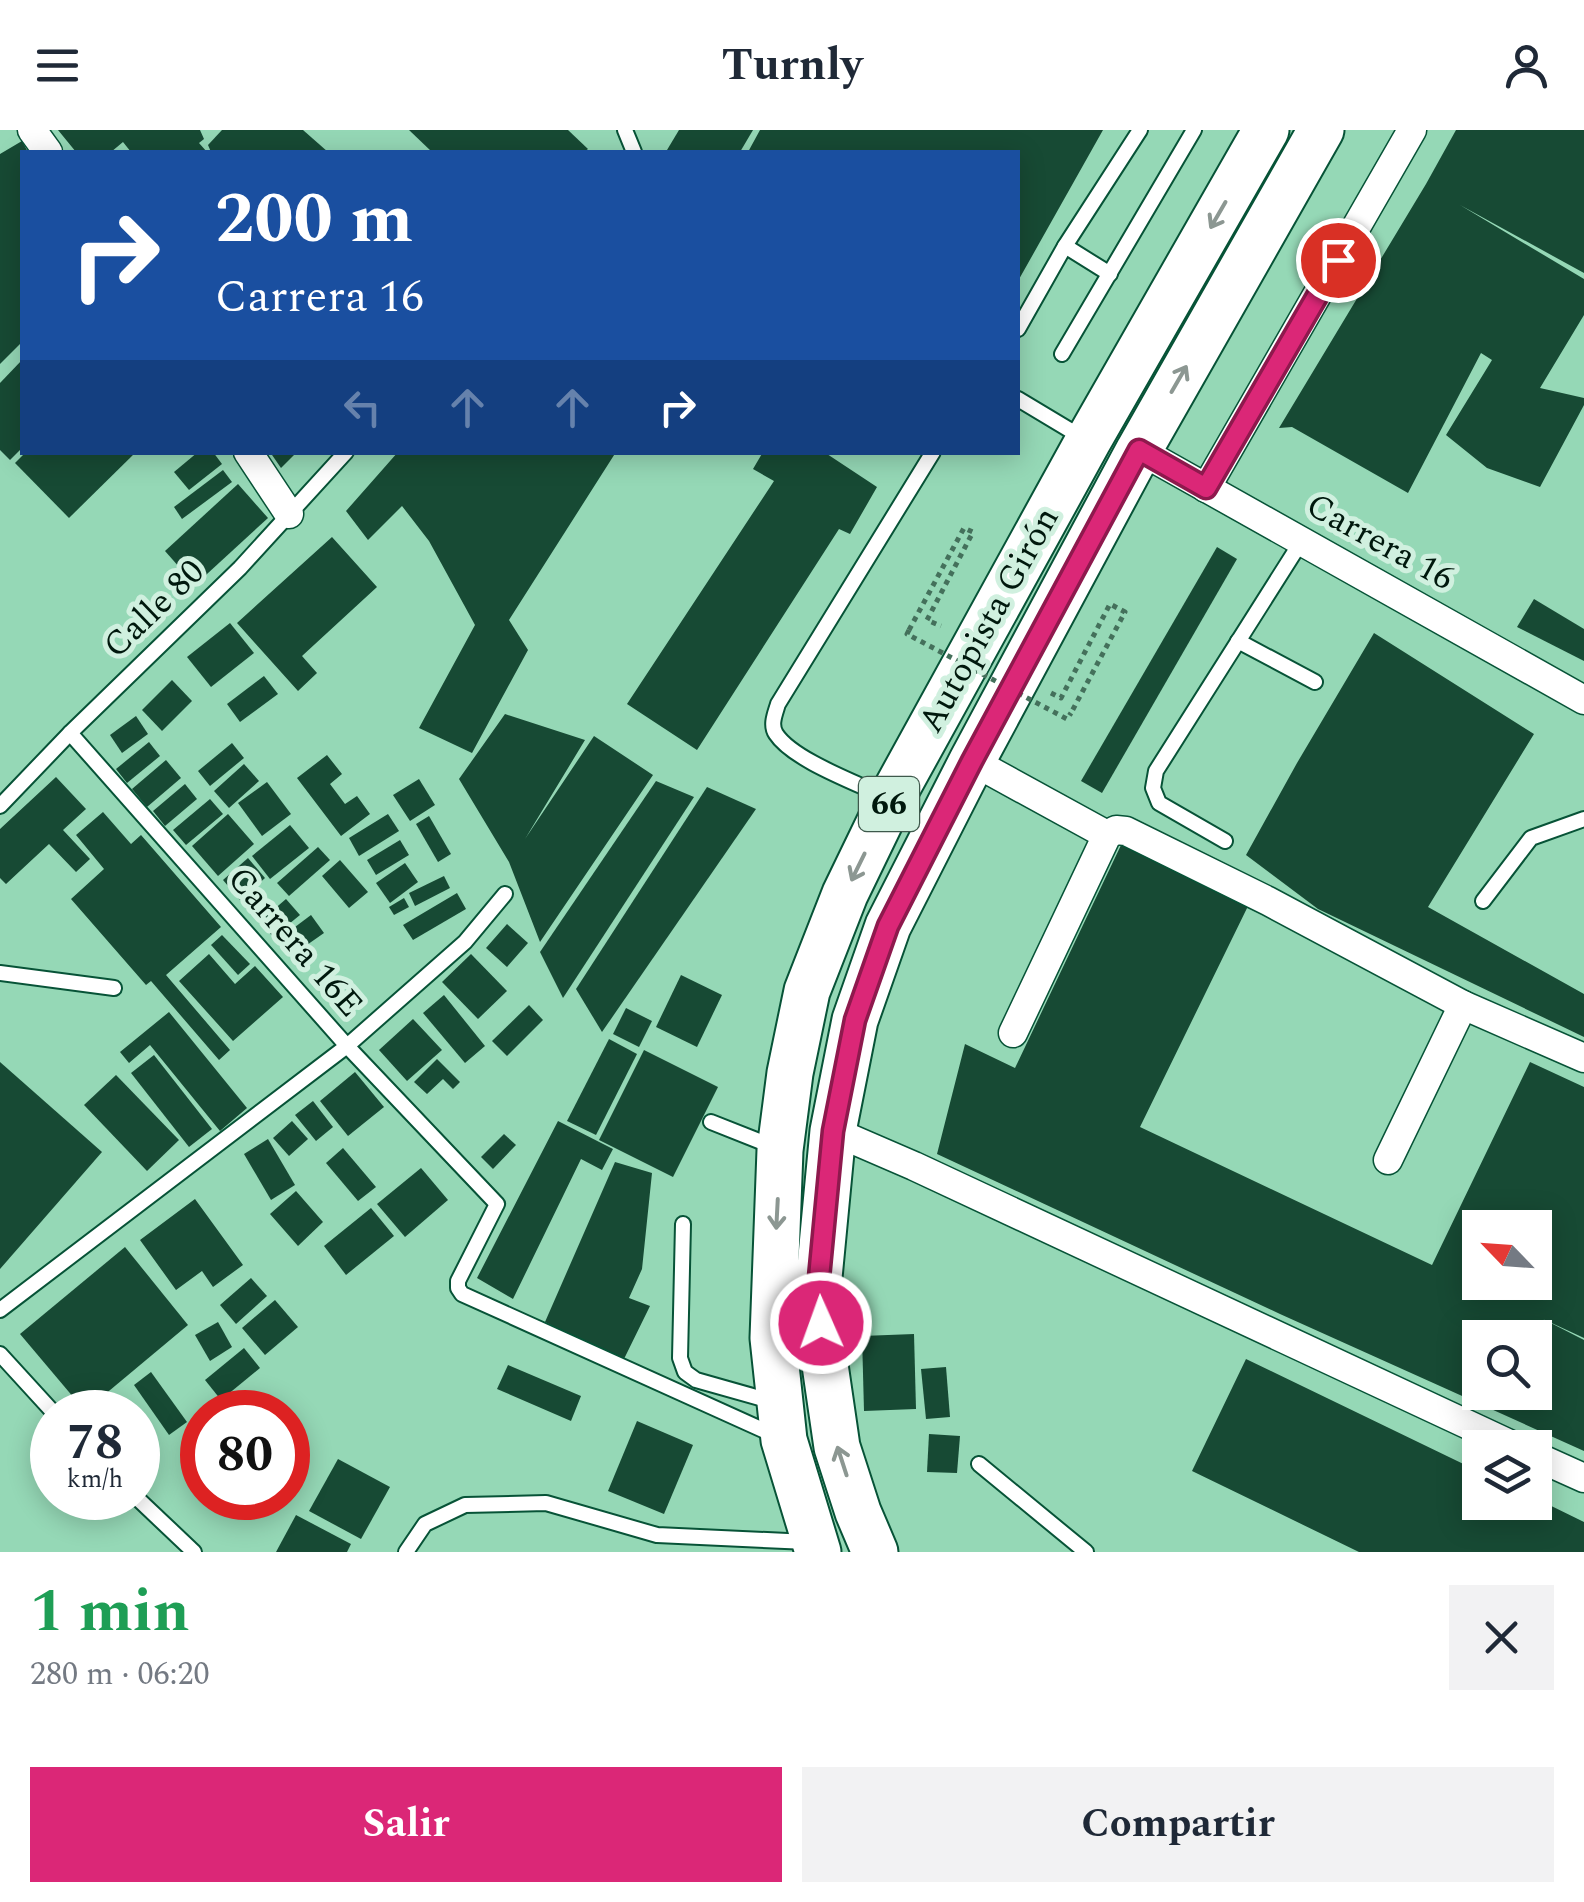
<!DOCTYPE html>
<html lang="es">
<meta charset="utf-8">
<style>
body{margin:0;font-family:Spectral,serif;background:#f2f2f3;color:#1f2937;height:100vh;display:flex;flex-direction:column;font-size:38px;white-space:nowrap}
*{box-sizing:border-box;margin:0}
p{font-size:32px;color:#747a83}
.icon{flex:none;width:55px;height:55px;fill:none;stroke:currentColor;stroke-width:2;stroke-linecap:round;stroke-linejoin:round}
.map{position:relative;height:1422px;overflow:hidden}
.panel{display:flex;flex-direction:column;background:#fff;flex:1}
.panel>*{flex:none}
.guide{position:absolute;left:20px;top:20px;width:1000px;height:305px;border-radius:0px;box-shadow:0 5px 25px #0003;background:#1a4fa0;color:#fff;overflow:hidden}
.needle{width:65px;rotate:295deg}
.fabs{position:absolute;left:1462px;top:1080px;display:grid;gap:20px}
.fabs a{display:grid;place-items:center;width:90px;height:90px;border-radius:0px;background:#fff;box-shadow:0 5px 25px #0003;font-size:50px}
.speed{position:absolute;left:30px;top:1260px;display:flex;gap:20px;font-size:50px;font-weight:700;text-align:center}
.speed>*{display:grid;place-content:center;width:130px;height:130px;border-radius:50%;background:#fff;box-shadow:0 5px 25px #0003;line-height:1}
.speed small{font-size:25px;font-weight:400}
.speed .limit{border:15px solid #d22;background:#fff;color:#111}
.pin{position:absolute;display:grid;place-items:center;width:85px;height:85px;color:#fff;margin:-42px;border:5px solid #fff;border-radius:50%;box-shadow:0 2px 10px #0007}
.me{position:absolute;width:110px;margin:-55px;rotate:358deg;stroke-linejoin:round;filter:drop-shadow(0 0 8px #0008)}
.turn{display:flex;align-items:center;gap:35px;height:210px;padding:0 30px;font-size:45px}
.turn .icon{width:130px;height:130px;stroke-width:2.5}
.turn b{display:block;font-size:70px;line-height:85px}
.lanes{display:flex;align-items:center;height:95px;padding:0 30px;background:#0003;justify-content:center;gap:50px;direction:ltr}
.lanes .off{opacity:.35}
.round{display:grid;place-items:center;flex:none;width:105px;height:105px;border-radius:0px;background:#f2f2f3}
.overview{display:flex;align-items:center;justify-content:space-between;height:170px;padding:0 30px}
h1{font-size:60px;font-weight:700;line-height:75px;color:#1e9e55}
.cta{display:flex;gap:20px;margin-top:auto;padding:20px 30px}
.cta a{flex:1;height:115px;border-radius:0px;background:#db2777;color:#fff;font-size:40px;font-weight:700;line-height:115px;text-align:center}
.cta a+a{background:#f2f2f3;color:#1f2937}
header{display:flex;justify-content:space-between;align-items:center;height:130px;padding:0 30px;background:#fff;font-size:45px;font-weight:700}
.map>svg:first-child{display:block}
</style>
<header><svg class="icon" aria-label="menu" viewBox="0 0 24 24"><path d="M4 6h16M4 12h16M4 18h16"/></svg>Turnly<svg class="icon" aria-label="person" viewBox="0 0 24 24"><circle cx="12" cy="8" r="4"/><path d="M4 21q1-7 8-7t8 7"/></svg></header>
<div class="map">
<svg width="1584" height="1422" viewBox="0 0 1584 1422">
<rect width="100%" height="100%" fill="#95d8b6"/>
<!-- building -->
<g fill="#174a34" fill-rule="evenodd">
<path d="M58 0H200L204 9 199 13 207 22H131L123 12 111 22H76Z"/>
<path d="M222 0H303L328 22H211L208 15Z"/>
<path d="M409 0H568L588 19 584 22H432Z"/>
<path d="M679 0H753L740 22H670L667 20Z"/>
<path d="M760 0H1103L1018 151V22H748Z"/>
<path d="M1456 0H1584V143L1460 75 1584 149V185L1540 258 1584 268V275L1540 357 1487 338 1446 305 1492 230 1481 223 1408 363 1292 297 1279 298 1426 54Z"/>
<path d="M22 11 28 22H22V212L0 234V24Z"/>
<path d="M22 230V318L10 330 0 320V253Z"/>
<path d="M26 322H136L69 388 15 333Z"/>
<path d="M198 322H213L222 334 189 360 174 342Z"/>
<path d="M270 322H297L281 338Z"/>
<path d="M398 322H616L509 490 528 520 472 623 419 598 475 495 429 411 402 376 368 410 346 381Z"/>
<path d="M763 322H824L877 357 850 404 839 399 697 620 627 574 774 351 753 339Z"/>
<path d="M223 340 232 352 182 389 174 377Z"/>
<path d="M238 354 268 388 195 455 165 421Z"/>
<path d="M332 407 377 457 302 526 317 543 298 561 237 493Z"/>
<path d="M1217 417 1237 429 1102 663 1081 651Z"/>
<path d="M1534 469 1584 499V531L1517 497Z"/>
<path d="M230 493 254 523 211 557 187 527Z"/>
<path d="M1374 503 1534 604 1428 777 1584 864V907L1318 779 1246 725 1297 633Z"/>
<path d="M264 546 278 564 240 592 227 574Z"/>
<path d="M172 550 192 571 162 601 142 580Z"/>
<path d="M505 584 585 610 525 709 594 606 653 645 540 812 509 732 459 649Z"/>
<path d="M136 586 148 604 122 623 110 605Z"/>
<path d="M149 612 160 626 127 653 116 639Z"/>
<path d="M232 613 244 628 210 656 198 641Z"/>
<path d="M327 625 342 644 330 654 345 674 357 666 370 684 341 706 297 648Z"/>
<path d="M166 630 181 648 147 677 132 659Z"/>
<path d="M244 634 259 651 229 678 214 661Z"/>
<path d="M56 647 86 679 63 700 90 729 76 742 49 714 6 754 0 748V699Z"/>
<path d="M419 649 435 675 410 691 393 665Z"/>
<path d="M656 651 694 667 563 868 540 822Z"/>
<path d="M267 652 291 684 262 706 238 673Z"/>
<path d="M185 654 197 669 165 696 153 681Z"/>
<path d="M707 657 756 679 602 902 576 859Z"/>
<path d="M210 669 223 684 186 715 173 700Z"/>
<path d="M103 682 131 714 141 705 221 797 166 845 230 920 219 930 151 851 146 855 71 769 104 739 76 705Z"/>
<path d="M228 684 254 714 218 746 192 716Z"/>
<path d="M388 684 399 701 359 726 349 708Z"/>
<path d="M429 686 451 724 438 732 416 694Z"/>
<path d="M290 695 309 718 270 749 252 726Z"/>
<path d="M400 710 409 725 376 745 367 730Z"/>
<path d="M1122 713 1250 772 1140 997 1432 1135 1530 932 1584 957V1208L1543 1189 1584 1210V1321L1280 1184 937 1024 965 914 1015 938ZM1480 1098H1535V1152H1480ZM1480 1208H1535V1262H1480Z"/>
<path d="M318 717 330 730 289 766 277 753Z"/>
<path d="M248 728 265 748 240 770 223 750Z"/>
<path d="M340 730 368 762 349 778 322 746Z"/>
<path d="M405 733 418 752 390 773 376 753Z"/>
<path d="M444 746 450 758 415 776 409 763Z"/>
<path d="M256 762 272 781 286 769 300 785 273 807 244 771Z"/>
<path d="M457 763 466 779 413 810 403 795Z"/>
<path d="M404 768 409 777 394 785 389 777Z"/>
<path d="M311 785 324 803 304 817 291 800Z"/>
<path d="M507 794 528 813 507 837 486 818Z"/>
<path d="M222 805 250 834 238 845 211 815Z"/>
<path d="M209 824 235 854 255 836 283 867 233 911 179 851Z"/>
<path d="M471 824 507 861 478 889 442 852Z"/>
<path d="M681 845 722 865 697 917 656 897Z"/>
<path d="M444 865 485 916 465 933 423 883Z"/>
<path d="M529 875 543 890 507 926 492 911Z"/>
<path d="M626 878 652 891 639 917 613 904Z"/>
<path d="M169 882 247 978 220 1001 150 915 129 933 120 922Z"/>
<path d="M413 889 442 920 407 951 379 920Z"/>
<path d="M609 909 637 924 596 1005 567 991Z"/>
<path d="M644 920 718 957 673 1047 599 1010Z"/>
<path d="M154 925 212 999 189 1017 131 943Z"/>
<path d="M437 929 460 952 453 959 443 949 427 964 414 952Z"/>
<path d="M0 932 102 1022 0 1139Z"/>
<path d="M355 942 384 977 348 1006 320 971Z"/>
<path d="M116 945 179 1010 147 1041 84 975Z"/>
<path d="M313 971 333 997 316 1011 295 985Z"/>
<path d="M292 991 308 1009 289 1026 273 1008Z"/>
<path d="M558 991 613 1019 602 1040 581 1029 513 1169 477 1148Z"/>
<path d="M504 1004 516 1015 493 1039 481 1027Z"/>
<path d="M268 1009 295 1055 271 1070 244 1024Z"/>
<path d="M343 1018 376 1057 358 1071 326 1033Z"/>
<path d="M615 1032 652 1043 642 1139 629 1168 650 1176 623 1231 545 1192Z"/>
<path d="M421 1038 448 1070 405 1107 377 1074Z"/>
<path d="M296 1061 323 1092 298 1116 270 1084Z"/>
<path d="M195 1069 243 1135 213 1157 202 1141 176 1160 140 1110Z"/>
<path d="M371 1078 394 1106 346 1145 324 1116Z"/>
<path d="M125 1117 188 1195 85 1281 20 1204Z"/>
<path d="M251 1148 267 1166 236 1194 220 1175Z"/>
<path d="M275 1170 298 1197 265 1225 242 1198Z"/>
<path d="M218 1192 232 1217 210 1231 195 1205Z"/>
<path d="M914 1204 916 1279 864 1281 862 1206Z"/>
<path d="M244 1218 260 1238 221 1270 205 1250Z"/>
<path d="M1246 1229 1480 1342V1372H1535V1368L1584 1392V1422H1359L1192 1341Z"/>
<path d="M508 1235 581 1266 571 1291 497 1259Z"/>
<path d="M946 1237 950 1287 926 1289 921 1239Z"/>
<path d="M151 1242 187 1292 169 1305 134 1255Z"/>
<path d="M637 1291 693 1315 664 1384 608 1361Z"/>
<path d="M929 1304 960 1306 957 1343 927 1342Z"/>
<path d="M338 1329 390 1357 361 1409 309 1381Z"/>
<path d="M296 1385 351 1414 347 1422H276Z"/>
</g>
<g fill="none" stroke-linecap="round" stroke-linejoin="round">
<!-- service casing -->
<g stroke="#075337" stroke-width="18">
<g id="service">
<path d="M625 0 634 22"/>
<path d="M1065 116 1110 144"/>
<path d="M1018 199 1065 116 1140 0"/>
<path d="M1062 224 1194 0"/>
<path d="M1018 269 1083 308"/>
<path d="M1238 511 1315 552"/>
<path d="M70 603 347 916 497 1074 458 1151V1158L462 1164 774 1305"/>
<path d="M886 667C857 653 793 630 776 604 770 595 775 584 778 574L933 322"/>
<path d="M0 676 70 603 240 438 346 322"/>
<path d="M1225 711 1159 673 1153 658 1156 641 1301 412"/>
<path d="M1483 771 1531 708 1584 689"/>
<path d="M0 843 114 858"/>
<path d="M711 992 774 1017"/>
<path d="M683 1094 680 1228 685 1242 696 1250 774 1272"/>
<path d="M0 1180 347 916 465 812 505 764"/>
<path d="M0 1224 53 1282"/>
<path d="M979 1334 1086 1422"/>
<path d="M137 1368 194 1422"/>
<path d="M406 1422 425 1394 465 1375 546 1373 657 1405 808 1412"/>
</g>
</g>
<!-- minor casing -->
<g stroke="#075337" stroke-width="31">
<g id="minor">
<path d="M32 0 48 22"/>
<path d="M1139 320 1584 570"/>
<path d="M248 322 289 384"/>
<path d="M1206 358 1412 0"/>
<path d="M972 631 1107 705"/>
<path d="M1013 903 1107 705 1116 700 1126 701 1268 771 1463 875"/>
<path d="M833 1001 914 1036 1518 1318"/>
<path d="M1388 1030 1463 875 1584 928"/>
<path d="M1535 1326 1584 1348"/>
</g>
</g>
<!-- trunk casing -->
<g stroke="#075337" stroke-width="49">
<g id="trunk">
<path d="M818 1422 784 1310 773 1208 780 1020 790 943 807 861 845 764 891 669 1088 311 1266 0"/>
<path d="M875 1422 858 1382 837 1317 824 1228 818 1158 833 1001 855 890 888 796 972 631 1139 320 1321 0"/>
</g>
</g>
<!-- path -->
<g stroke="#44705b" stroke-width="5" stroke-dasharray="5 5" stroke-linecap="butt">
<path d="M909 500 964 398 973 402 927 490 941 496"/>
<path d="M1051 563 1061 568 1110 474 1125 482 1071 583"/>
</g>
<!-- service -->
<use href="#service" stroke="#fff" stroke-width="14"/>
<!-- minor -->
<use href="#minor" stroke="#fff" stroke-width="28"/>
<!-- trunk -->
<use href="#trunk" stroke="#fff" stroke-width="45"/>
<!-- path-bridge -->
<path stroke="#44705b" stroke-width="5" stroke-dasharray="5 5" stroke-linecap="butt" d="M909 500 907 504 1067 589 1071 583"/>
</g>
<!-- one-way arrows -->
<defs><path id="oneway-shaft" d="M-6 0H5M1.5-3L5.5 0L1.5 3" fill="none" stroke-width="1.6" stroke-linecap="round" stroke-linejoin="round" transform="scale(2.5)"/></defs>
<g stroke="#8c9792">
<use href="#oneway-shaft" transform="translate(1218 85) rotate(120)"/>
<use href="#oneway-shaft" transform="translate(1179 249) rotate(-60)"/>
<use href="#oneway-shaft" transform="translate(858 737) rotate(116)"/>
<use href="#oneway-shaft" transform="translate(777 1084) rotate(93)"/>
<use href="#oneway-shaft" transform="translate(842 1331) rotate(-108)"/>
</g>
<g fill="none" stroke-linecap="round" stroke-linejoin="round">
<!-- route casing -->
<g stroke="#8e194d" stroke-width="25">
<path id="route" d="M821 1193 818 1158 833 1001 855 890 888 796 972 631 1139 320 1206 358 1338 130"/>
</g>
<!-- route -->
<use href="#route" stroke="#db2777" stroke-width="18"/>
</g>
<g text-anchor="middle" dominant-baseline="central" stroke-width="10" stroke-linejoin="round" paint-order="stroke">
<!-- shield labels -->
<rect fill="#d0f0df" stroke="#3e594c" stroke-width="2.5" x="859" y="647" width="60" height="54" rx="8"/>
<g font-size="32" font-weight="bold" fill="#00180d">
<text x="889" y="674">66</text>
</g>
<!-- street labels -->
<g font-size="35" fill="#00180d" stroke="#d0f0df">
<text transform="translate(1380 412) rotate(29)">Carrera 16</text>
<text transform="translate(154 479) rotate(-44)">Calle 80</text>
<text transform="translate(989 490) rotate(-61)">Autopista Girón</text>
<text transform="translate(295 812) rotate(49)">Carrera 16E</text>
</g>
</g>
</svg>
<div class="fabs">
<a><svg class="needle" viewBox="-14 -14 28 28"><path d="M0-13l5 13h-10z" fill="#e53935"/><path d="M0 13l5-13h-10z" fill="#747a83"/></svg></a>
<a><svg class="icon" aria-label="search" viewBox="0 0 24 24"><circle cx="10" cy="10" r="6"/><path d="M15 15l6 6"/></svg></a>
<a><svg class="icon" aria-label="layers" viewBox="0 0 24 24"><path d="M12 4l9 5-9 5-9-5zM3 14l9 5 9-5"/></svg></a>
</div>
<div class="speed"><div>78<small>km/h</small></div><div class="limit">80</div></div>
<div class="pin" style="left:1338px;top:130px;background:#d93025"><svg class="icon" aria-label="arrive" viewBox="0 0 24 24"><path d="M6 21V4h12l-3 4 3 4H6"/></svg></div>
<svg class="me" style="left:821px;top:1193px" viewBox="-20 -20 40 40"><circle r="17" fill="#db2777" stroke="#fff" stroke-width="3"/><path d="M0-11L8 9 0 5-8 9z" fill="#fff"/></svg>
<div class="guide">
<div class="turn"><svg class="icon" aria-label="right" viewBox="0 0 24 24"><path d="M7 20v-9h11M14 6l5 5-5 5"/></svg><div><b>200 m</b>Carrera 16</div></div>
<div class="lanes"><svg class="icon off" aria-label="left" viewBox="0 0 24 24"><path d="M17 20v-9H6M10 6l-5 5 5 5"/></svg><svg class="icon off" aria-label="ahead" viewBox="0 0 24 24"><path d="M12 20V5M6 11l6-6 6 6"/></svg><svg class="icon off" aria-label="ahead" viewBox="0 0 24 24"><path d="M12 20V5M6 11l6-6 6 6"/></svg><svg class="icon" aria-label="right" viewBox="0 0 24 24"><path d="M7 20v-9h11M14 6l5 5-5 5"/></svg></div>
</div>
</div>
<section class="panel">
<div class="overview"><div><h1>1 min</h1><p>280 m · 06:20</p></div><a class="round"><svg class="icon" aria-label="close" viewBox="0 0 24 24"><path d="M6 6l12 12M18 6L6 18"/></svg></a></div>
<div class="cta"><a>Salir</a><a>Compartir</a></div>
</section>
